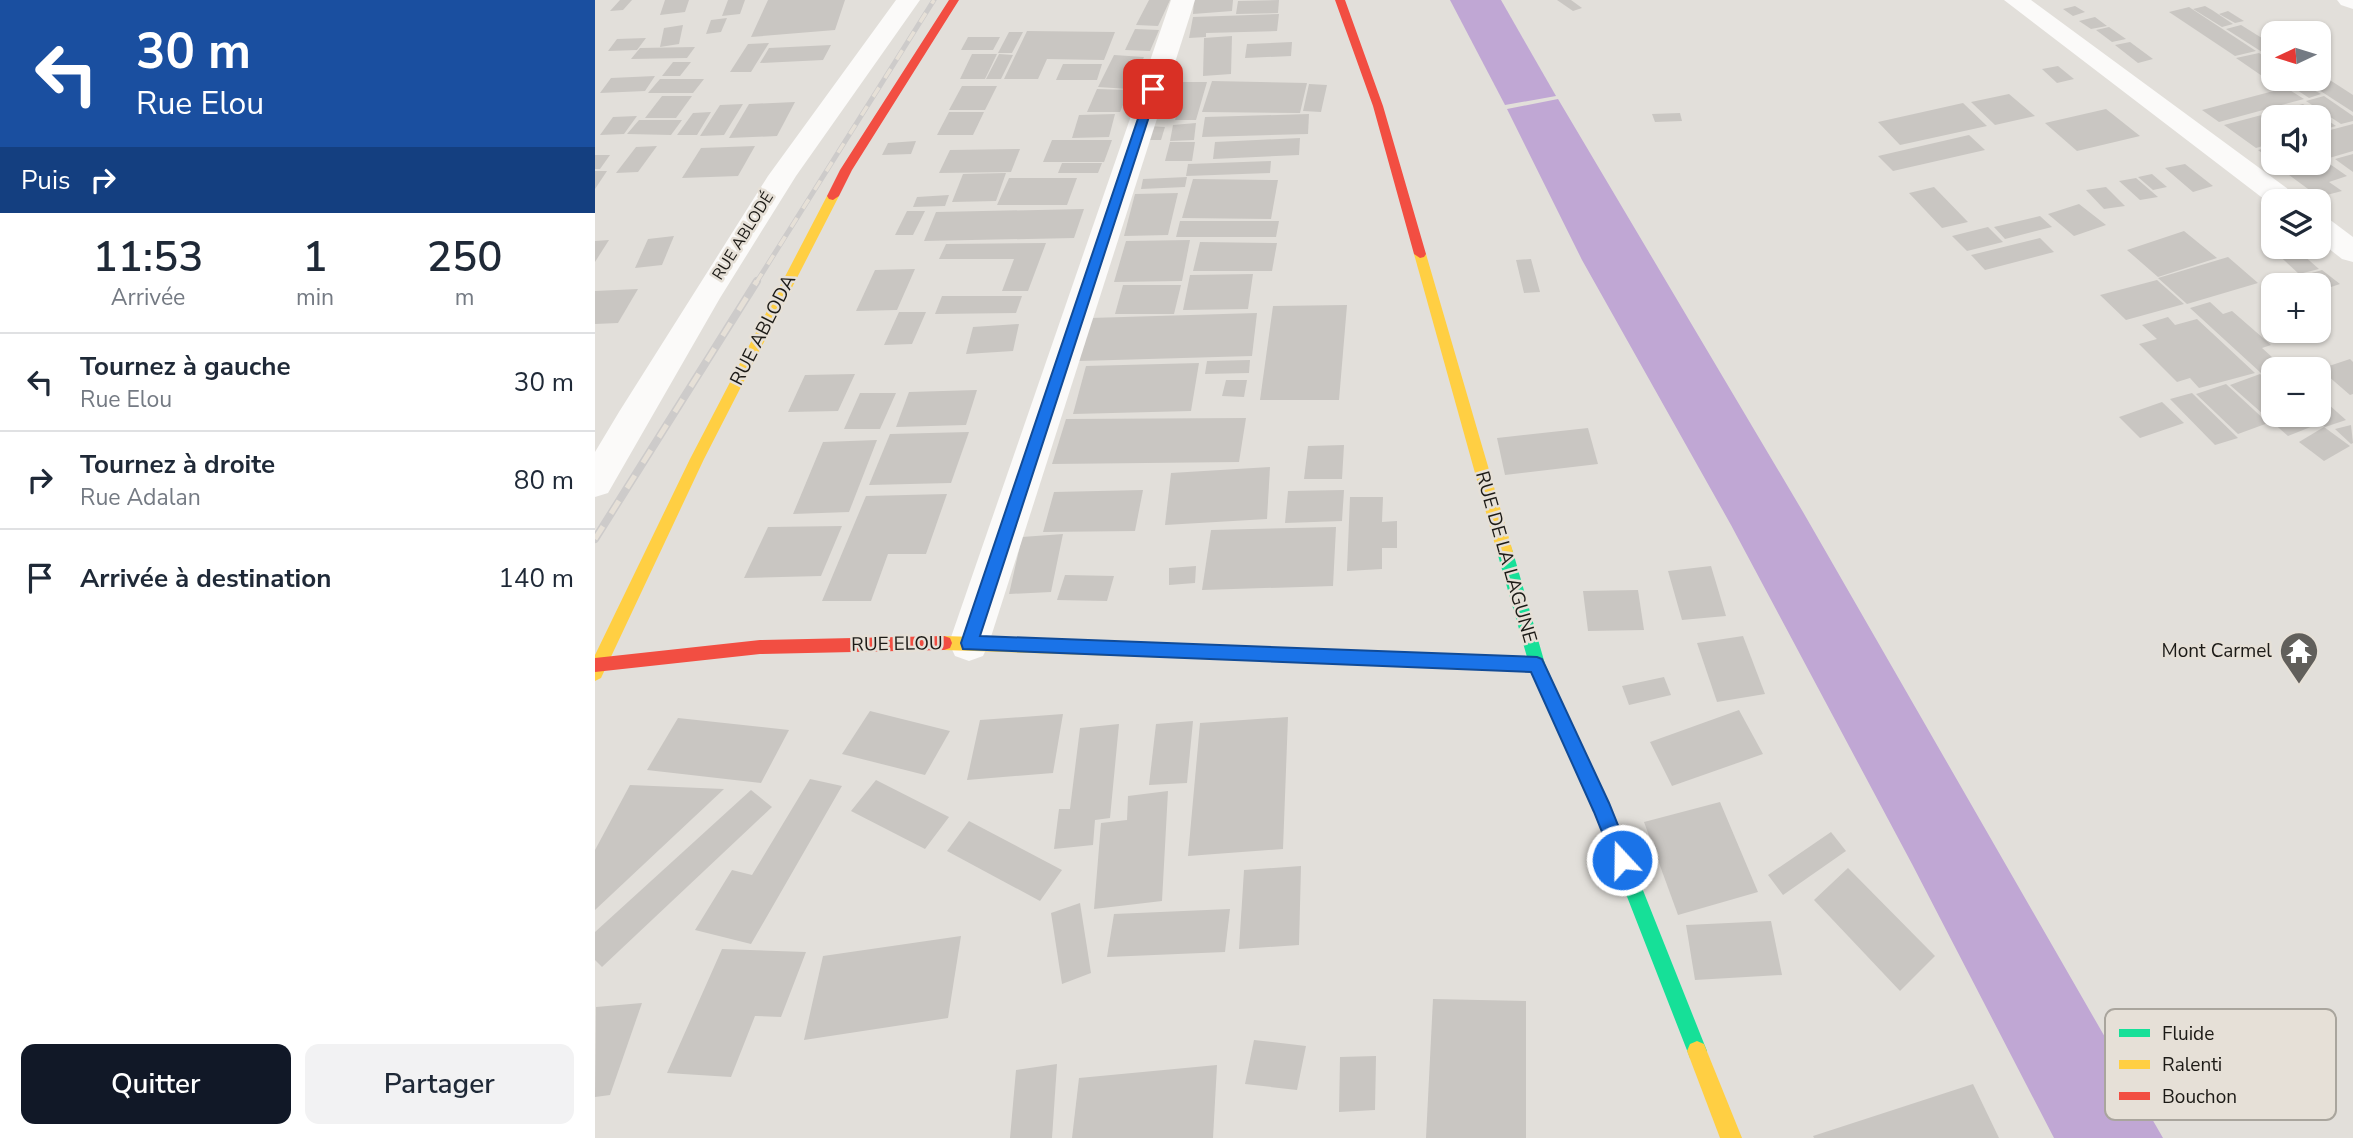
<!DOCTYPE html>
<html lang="fr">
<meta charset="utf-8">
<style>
body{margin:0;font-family:"Nunito Sans",sans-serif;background:#f2f2f3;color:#1f2937;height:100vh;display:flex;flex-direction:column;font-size:26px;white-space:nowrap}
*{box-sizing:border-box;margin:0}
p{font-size:23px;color:#747a83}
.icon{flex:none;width:38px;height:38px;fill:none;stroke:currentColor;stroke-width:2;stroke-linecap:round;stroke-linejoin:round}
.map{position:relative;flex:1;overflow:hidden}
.details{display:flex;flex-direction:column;background:#fff;width:595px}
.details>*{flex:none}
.hud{background:#1a4fa0;color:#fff;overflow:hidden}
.needle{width:46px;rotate:266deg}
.tools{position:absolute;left:1666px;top:21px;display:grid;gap:14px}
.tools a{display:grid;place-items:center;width:70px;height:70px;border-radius:14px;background:#fff;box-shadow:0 2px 5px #0004;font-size:35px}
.pin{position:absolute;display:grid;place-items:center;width:60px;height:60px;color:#fff;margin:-30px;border-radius:14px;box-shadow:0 4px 10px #0006}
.me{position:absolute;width:77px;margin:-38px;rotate:339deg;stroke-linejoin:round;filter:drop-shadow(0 0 5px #0008)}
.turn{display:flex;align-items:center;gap:24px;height:147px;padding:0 21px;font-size:32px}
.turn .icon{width:91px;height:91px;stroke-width:2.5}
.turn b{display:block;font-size:49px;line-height:60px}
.then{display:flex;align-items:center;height:66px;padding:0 21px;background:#0003;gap:14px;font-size:26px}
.eta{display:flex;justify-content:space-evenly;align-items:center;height:119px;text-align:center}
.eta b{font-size:42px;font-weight:600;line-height:49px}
.primary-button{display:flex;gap:14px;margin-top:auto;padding:14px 21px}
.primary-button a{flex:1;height:80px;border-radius:14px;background:#111827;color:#fff;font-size:28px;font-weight:600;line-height:80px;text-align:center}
.primary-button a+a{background:#f2f2f3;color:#1f2937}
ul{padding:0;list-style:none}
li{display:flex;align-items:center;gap:21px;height:98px;padding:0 21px;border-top:2px solid #e0e1e3}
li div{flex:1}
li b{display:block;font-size:26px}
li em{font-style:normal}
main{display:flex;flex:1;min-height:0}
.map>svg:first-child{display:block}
</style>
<main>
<section class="details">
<div class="hud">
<div class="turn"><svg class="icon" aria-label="left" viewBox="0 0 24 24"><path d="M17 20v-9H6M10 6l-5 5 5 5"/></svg><div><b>30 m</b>Rue Elou</div></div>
<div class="then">Puis<svg class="icon" aria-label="right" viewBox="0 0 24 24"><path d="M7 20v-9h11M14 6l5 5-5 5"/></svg></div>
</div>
<div class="eta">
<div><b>11:53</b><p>Arrivée</p></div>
<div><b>1</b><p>min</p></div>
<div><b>250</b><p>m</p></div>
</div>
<ul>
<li><svg class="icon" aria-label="left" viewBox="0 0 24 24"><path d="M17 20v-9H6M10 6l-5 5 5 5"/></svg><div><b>Tournez à gauche</b><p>Rue Elou</p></div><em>30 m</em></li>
<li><svg class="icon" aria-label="right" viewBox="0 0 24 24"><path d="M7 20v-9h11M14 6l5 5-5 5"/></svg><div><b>Tournez à droite</b><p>Rue Adalan</p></div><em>80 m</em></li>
<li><svg class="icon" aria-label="arrive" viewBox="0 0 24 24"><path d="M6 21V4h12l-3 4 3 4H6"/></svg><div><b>Arrivée à destination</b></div><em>140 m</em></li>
</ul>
<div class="primary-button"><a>Quitter</a><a>Partager</a></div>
</section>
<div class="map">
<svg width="1758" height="1138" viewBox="0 0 1758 1138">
<rect width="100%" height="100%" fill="#e2dfda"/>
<!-- water -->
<g fill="#c0a7d4">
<path d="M855 0H906L961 96 910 105Z"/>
<path d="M963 99 1208 512 1568 1138H1459L1317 864 1136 525 987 260 912 109Z"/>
</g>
<!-- building -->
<g fill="#c9c6c2">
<path d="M25 0H37L28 10 15 11Z"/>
<path d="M70 0H94L90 12 65 15Z"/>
<path d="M133 0H150L145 14 127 16Z"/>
<path d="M173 0H250L240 30 156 37Z"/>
<path d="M554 0H575L563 26 541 25Z"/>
<path d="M599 0H638L637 11 598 14Z"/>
<path d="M684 0 683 13 641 14 643 1Z"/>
<path d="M962 0H976L987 8 978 11Z"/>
<path d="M1480 6 1490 12 1478 16 1468 9Z"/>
<path d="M1610 6 1617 10 1638 24 1627 27 1598 9Z"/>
<path d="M1594 7 1661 51 1640 56 1574 12Z"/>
<path d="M1633 11 1649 21 1640 23 1624 14Z"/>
<path d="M684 14 682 31 611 33V37L594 38 598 17Z"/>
<path d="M1500 17 1512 26 1496 29 1484 21Z"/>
<path d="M132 18 126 32 111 34 116 20Z"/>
<path d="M88 25 84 44 65 47 69 28Z"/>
<path d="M1646 25 1678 45V59L1631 29Z"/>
<path d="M1514 27 1531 39 1517 42 1501 30Z"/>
<path d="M540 29 564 30 555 51 530 50Z"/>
<path d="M432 31 520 32 509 60 452 59 443 79H409Z"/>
<path d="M414 32H428L417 53H403Z"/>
<path d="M637 36 636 74 608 76 609 38Z"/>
<path d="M373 37H405L398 50H366Z"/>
<path d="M51 38 42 50 13 51 22 39Z"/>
<path d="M697 42 696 56 650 58 652 44Z"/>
<path d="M1535 42 1558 59 1543 63 1520 45Z"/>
<path d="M174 43 156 72H135L153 44Z"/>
<path d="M236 45 228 60 165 63 174 48Z"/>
<path d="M100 47 92 58 36 59 45 48Z"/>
<path d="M1664 53 1678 62V79H1703L1709 83 1690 87 1709 99 1624 122 1607 110 1686 89 1641 58Z"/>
<path d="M377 54H402L390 79H365Z"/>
<path d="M404 54 418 55 406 79H391Z"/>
<path d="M519 55 549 57 534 89 503 87Z"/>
<path d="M78 62H96L85 76H67Z"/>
<path d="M468 64H507L502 80H461Z"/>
<path d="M1463 66 1479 79 1462 83 1447 69Z"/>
<path d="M1724 73 1758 95V112L1707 79H1724Z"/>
<path d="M60 76 50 91 5 93 16 78Z"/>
<path d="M65 79H109L98 93H53Z"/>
<path d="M617 81 712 83 705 113 607 112Z"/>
<path d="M582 82H612L601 120H580L587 98H577Z"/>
<path d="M714 84 732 85 726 112 708 111Z"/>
<path d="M367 86H402L390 110H354Z"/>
<path d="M1713 87 1726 94 1714 98 1702 90Z"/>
<path d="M502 89 534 90 525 112H492Z"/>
<path d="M1414 94 1440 116 1400 125 1376 102Z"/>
<path d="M67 96H97L81 118H50Z"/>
<path d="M1729 96 1758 116V121L1746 124 1711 101Z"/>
<path d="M200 102 182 136 134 138 154 104Z"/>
<path d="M1368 103 1392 126 1305 145 1283 122Z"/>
<path d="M148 104 129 135 105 136 125 105Z"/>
<path d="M1708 104 1741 126 1724 131V117H1678V143L1661 148 1629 125Z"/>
<path d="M1511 109 1545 136 1482 151 1450 123Z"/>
<path d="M116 112 102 135H82L98 113Z"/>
<path d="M354 112H389L378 135H342Z"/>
<path d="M1085 113 1087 121 1060 122 1057 114Z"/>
<path d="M520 114 514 137 477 138 484 115Z"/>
<path d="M714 114 713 134 607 137 610 117Z"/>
<path d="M42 116 29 134 5 135 18 117Z"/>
<path d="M44 120H87L76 135 32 134Z"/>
<path d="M601 123 599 140 575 141 578 125Z"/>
<path d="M1758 124V151L1724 161V133Z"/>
<path d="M554 126 570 127 566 140H549Z"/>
<path d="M1374 135 1390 150 1298 171 1283 156Z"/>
<path d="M705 138 704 155 618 159 620 142Z"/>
<path d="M457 140H517L509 162H448Z"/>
<path d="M321 141 316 154 287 155 293 143Z"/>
<path d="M575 142H600L597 161H570Z"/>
<path d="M62 146 43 172 21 173 41 147Z"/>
<path d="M160 146 143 176 87 178 106 148Z"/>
<path d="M1678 146V161L1663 150Z"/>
<path d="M425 149 416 172 344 173 355 150Z"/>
<path d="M1758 154V172L1740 159Z"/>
<path d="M0 155H15L5 169H0Z"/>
<path d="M1729 160 1752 176 1734 182 1747 191 1724 197 1690 172Z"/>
<path d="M676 161 675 173 591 176 593 164Z"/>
<path d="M467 163H507L503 173H463Z"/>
<path d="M1681 163H1713V164L1691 170Z"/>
<path d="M1590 164 1618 186 1598 192 1570 168Z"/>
<path d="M0 171H12L0 189Z"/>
<path d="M411 173 401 201 357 202 368 174Z"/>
<path d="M1557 174 1572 187 1558 190 1543 177Z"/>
<path d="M592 177 590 187 546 189 548 179Z"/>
<path d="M414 178H482L472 205H402Z"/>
<path d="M1541 178 1563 197 1545 200 1524 181Z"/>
<path d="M598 179 683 180 676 219 587 218Z"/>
<path d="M1339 187 1373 222 1347 228 1314 193Z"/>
<path d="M1511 187 1530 206 1509 209 1491 190Z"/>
<path d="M583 193 573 235 529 236 540 194Z"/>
<path d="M354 195 350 206 318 207 322 197Z"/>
<path d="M1484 204 1511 225 1479 236 1453 214Z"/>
<path d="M489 209 479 238 329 241 341 212Z"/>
<path d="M312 211H330L318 235H300Z"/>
<path d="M1445 216 1457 227 1410 239 1399 227Z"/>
<path d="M585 221H684L681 237H581Z"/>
<path d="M1393 227 1408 242 1372 251 1357 236Z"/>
<path d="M1589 231 1622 258 1563 277 1532 250Z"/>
<path d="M79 236 67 265 40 268 53 239Z"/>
<path d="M1445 238 1459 252 1390 270 1376 255Z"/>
<path d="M14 240 0 262V241Z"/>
<path d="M595 240 587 281 519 282 531 241Z"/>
<path d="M605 242 682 243 677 271H598Z"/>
<path d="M451 243 433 291H407L419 259H344L351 244Z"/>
<path d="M1691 247H1699L1724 269 1704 274 1678 250Z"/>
<path d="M1633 257 1663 283 1592 304 1563 278Z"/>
<path d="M936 259 945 292 929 293 921 260Z"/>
<path d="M320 269 302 310 261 311 280 270Z"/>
<path d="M1727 270 1745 284 1724 291V285H1713L1703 277Z"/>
<path d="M658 274 653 309 588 310 595 275Z"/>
<path d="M1562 280 1589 304 1531 320 1505 295Z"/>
<path d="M528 285H586L579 314H520Z"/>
<path d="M43 289 23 323 0 324V291Z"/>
<path d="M347 296H427L421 313 340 314Z"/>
<path d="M1615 302 1628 314 1637 311 1676 345 1667 348 1688 367 1666 373 1595 308Z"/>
<path d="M752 305 744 400H665L678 306Z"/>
<path d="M304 312H331L317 344 289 345Z"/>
<path d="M662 313 657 356 484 361 495 318Z"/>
<path d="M1573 317 1580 325 1602 319 1660 373 1604 388 1595 378 1582 382 1544 344 1562 339 1547 325Z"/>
<path d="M424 324 418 351 371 354 378 327Z"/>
<path d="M1755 359 1758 362V394L1755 395 1725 369Z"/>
<path d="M655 360 654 373 610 374 612 361Z"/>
<path d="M604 363 596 411 478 414 491 366Z"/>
<path d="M260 374 243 411 193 412 210 375Z"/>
<path d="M1665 374 1678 385V415H1713L1723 424 1693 436 1635 385Z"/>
<path d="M631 380H652L649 397 627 396Z"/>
<path d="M1631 384 1673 423 1643 434 1601 394Z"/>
<path d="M382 390 371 425 301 427 314 392Z"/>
<path d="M265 393H301L285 429H249Z"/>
<path d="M1597 393 1643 438 1620 445 1575 399Z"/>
<path d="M1724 396 1751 420 1730 427 1716 415H1724Z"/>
<path d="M1567 402 1589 423 1545 438 1524 417Z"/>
<path d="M651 418 644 462 457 464 471 419Z"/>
<path d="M1756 425 1758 443 1756 444 1740 429Z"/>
<path d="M1729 427 1755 446 1729 461 1704 442Z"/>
<path d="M993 428 1003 464 910 475 902 438Z"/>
<path d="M374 432 356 483 274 485 295 434Z"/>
<path d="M282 440 254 512 198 514 228 442Z"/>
<path d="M749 445 747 479H709L713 446Z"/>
<path d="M675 467 672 519 570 525 576 473Z"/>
<path d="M548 490 540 531 448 532 459 492Z"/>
<path d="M749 490 747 521 690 523 693 491Z"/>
<path d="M352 494 331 554H293L276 601H227L271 496Z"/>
<path d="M755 497H788L787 522 802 521V548H787V569L752 571Z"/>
<path d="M247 526 226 576 149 578 173 527Z"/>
<path d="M741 527 738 586 607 590 616 530Z"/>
<path d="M468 534 456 592 414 594 427 537Z"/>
<path d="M601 566 600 583 574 585V568Z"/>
<path d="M1116 566 1131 616 1087 620 1073 571Z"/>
<path d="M470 575 519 576 512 601 462 600Z"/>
<path d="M1043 590 1049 630 993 631 988 591Z"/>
<path d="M1148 636 1170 694 1122 702 1102 643Z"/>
<path d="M1069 677 1076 695 1034 705 1027 686Z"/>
<path d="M1144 710 1168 754 1077 786 1055 742Z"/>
<path d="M275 711 355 731 330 775 247 754Z"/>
<path d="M468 714 458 773 372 780 385 720Z"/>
<path d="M693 717 688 849 593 856 605 723Z"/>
<path d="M83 718 194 730 166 783 52 770Z"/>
<path d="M598 721 592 783 554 785 561 724Z"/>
<path d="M524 724 515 818 500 820 498 845 459 849 464 809H475L485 728Z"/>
<path d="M215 779 247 786 156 944 100 930 137 870 157 875Z"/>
<path d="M281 780 354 817 330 849 256 811Z"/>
<path d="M35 785 129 789 0 910V850Z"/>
<path d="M156 790 177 807 7 967 0 960V932Z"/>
<path d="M573 791 567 901 499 909 506 823 532 820 533 796Z"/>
<path d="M1125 802 1163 892 1083 915 1049 822Z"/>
<path d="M374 821 467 870 445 901 352 851Z"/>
<path d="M1236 832 1251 851 1188 895 1173 875Z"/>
<path d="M706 866 704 945 644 949 649 870Z"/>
<path d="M1253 868 1340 956 1305 991 1219 900Z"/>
<path d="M485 903 496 973 467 984 456 913Z"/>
<path d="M635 909 630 952 512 957 519 914Z"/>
<path d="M1176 921 1187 975 1100 980 1091 925Z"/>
<path d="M366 936 353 1018 209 1040 228 956Z"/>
<path d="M127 949 211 952 186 1017 160 1016 136 1077 72 1073Z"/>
<path d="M838 999 931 1001V1138H831Z"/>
<path d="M47 1003 15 1095 0 1097 1 1007Z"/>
<path d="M659 1040 711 1046 702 1090 650 1084Z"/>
<path d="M781 1056 780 1110 744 1112 745 1057Z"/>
<path d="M462 1064 457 1138H415L421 1070Z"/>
<path d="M622 1065 618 1138H477L484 1078Z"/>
<path d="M1378 1084 1404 1138H1219L1218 1136Z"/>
</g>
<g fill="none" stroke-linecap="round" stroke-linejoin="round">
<!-- street -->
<g fill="#fbfaf9" fill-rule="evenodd">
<path d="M301 0H325L201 176 125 298 13 493 0 497V452L24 412 173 176Z"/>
<path d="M576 0H600L394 643 388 656 374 661 360 656 354 643Z"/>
<path d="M1409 0H1436L1701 195 1705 201H1678V206Z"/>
<path d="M1742 0H1758V9L1746 5Z"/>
<path d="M1724 217 1734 219 1758 237V262L1747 259 1724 241Z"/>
</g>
<!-- fast -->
<path fill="#16e098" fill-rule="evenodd" d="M910 546 916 547 918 552 950 664 1016 810 1112 1051 1109 1058 1102 1061 1095 1058 999 812 934 664 902 552 904 547Z"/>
<!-- slow -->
<g fill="#ffcf43" fill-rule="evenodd">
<path d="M238 192 244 196 109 459 6 678 0 681V655L95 459 232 196Z"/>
<path d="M825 250 831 254 918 552 916 557H904L902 552 819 254Z"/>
<path d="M349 636 942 657 948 659 950 664 948 669 942 671 349 650 343 648 341 643 343 638Z"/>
<path d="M1102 1041 1109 1044 1147 1138H1125L1092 1051 1095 1044Z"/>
</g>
<!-- jam -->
<g fill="#f24e42" fill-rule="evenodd">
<path d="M354 0H364L257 170 244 196 238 200 234 199 232 196 245 170Z"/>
<path d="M740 0H750L788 106 831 254 829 257 825 258 819 254 778 106Z"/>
<path d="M349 636 355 638 357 643 355 648 349 650 165 654 0 672V658L165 640Z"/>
</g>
<!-- rail-far1 casing -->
<g stroke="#cdcbca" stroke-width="5">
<path id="rail-far1" d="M161 283 339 0"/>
</g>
<!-- rail casing -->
<g stroke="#cdcbca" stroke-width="8">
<path id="rail" d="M0 539 162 281"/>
</g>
<!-- rail-far1 -->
<use href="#rail-far1" stroke="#e6e0d7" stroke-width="3.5" stroke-dasharray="11" stroke-linecap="butt"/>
<!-- rail -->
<use href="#rail" stroke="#e6e0d7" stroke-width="5" stroke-dasharray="15" stroke-linecap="butt"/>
</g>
<!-- route -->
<path fill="#1a73e8" stroke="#114b97" stroke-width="2" d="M558 86 563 89 385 636 942 657 947 659 1014 803 1037 860 1034 867 1027 870 1021 867 999 812 936 672 368 649 366 643 553 89Z"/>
<!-- icons -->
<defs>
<g id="temple-pin" transform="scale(2.0125)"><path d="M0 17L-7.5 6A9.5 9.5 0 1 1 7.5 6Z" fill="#615f5b" stroke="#e6e0d7"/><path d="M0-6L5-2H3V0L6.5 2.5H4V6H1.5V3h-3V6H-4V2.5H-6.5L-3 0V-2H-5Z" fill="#fff"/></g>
</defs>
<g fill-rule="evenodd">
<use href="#temple-pin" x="1704" y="651"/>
</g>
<g text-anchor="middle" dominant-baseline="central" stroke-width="5" stroke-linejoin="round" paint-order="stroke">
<!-- far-street labels -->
<g font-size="16" fill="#1c1a16" stroke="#e6e0d7">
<text transform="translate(148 236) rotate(-58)">RUE ABLODÉ</text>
</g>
<!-- street labels -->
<g font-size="19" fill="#1c1a16" stroke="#e6e0d7">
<text transform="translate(168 330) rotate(-63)">RUE ABLODA</text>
<text transform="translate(911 557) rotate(74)">RUE DE LA LAGUNE</text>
<text transform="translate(302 644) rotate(-1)">RUE ELOU</text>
</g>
<!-- poi labels -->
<g font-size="19" fill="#1c1a16" stroke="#e6e0d7" text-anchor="end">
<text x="1677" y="651">Mont Carmel</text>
</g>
</g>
<!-- legend -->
<rect x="1510" y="1009" width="231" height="111" rx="10" fill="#e6e0d7" stroke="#a9a59d" stroke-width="2"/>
<rect x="1524" y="1029" width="31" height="8" fill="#16e098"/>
<rect x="1524" y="1060" width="31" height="9" fill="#ffcf43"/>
<rect x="1524" y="1092" width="31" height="8" fill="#f24e42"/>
<g font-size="19" fill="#1c1a16">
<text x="1567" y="1040">Fluide</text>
<text x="1567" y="1071">Ralenti</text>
<text x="1567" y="1103">Bouchon</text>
</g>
</svg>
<div class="tools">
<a><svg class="needle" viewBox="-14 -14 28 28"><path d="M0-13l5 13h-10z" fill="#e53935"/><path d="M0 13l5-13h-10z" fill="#747a83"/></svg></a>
<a><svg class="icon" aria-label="sound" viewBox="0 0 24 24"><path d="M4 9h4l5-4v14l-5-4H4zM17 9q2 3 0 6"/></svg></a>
<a><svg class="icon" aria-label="layers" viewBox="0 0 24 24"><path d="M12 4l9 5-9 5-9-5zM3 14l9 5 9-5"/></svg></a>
<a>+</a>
<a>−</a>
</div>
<div class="pin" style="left:558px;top:89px;background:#d93025"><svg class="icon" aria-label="arrive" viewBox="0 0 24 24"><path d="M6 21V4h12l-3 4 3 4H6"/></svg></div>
<svg class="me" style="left:1027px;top:860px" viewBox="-20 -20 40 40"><circle r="17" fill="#1a73e8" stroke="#fff" stroke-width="3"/><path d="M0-11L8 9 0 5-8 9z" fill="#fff"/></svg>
</div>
</main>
